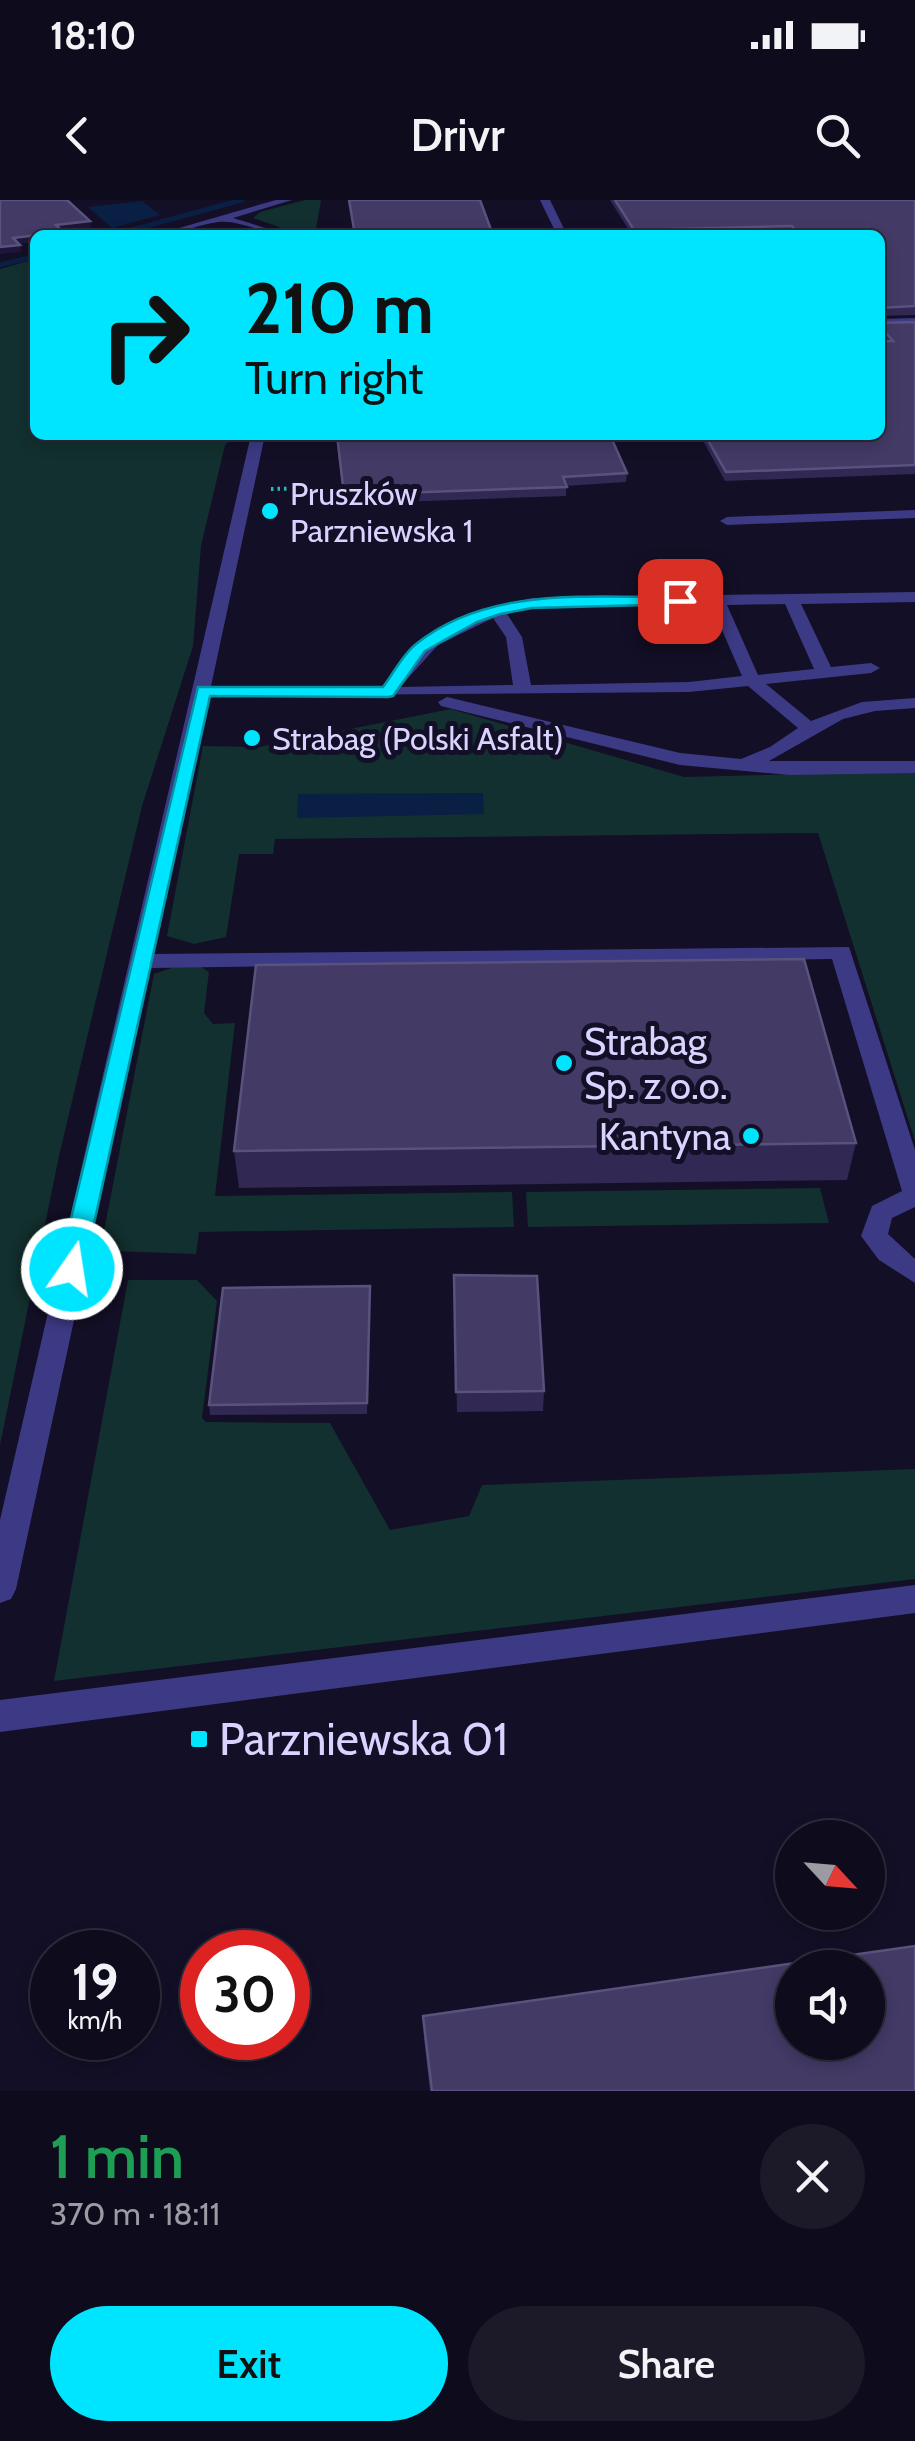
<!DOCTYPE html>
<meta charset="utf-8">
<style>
body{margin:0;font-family:Cabin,sans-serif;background:#1c1929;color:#f1f3f6;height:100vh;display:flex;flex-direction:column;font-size:38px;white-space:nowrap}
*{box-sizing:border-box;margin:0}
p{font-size:32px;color:#9b9ba3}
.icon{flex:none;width:55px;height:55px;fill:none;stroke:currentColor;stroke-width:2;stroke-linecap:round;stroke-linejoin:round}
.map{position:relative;height:1891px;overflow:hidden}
.details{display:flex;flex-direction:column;background:#0e0b1c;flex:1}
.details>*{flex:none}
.guide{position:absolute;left:30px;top:30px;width:855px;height:210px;border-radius:15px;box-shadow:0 5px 15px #0003,0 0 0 2px #2e2b3b;background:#00e5ff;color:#111;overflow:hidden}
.needle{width:65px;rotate:116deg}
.tools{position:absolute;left:775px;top:1620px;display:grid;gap:20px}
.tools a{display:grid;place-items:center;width:110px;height:110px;border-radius:50%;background:#0e0b1c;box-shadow:0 5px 15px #0003,0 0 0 2px #2e2b3b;font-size:50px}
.speed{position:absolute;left:30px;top:1730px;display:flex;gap:20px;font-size:50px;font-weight:700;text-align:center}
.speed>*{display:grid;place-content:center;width:130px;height:130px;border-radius:50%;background:#0e0b1c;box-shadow:0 5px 15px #0003,0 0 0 2px #2e2b3b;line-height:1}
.speed small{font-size:25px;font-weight:400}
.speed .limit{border:15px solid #d22;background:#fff;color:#111}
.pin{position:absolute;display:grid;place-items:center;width:85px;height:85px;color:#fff;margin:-42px;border-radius:20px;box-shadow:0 5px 15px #0006}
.me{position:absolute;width:110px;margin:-55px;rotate:13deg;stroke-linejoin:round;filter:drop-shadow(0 0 8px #0008)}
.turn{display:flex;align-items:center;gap:35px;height:210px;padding:0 50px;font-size:45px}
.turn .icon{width:130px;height:130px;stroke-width:2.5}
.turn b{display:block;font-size:70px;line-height:85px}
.round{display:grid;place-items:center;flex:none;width:105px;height:105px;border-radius:52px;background:#1c1929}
.headline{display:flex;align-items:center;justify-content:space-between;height:170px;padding:0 50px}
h1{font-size:60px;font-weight:600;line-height:75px;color:#1e9e55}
.action{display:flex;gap:20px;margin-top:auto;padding:20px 50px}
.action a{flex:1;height:115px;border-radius:60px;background:#00e5ff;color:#111;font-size:40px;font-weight:600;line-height:115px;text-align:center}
.action a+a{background:#1c1929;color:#f1f3f6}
.status{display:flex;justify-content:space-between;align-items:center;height:70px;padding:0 50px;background:#0e0b1c;direction:ltr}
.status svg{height:28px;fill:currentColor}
header{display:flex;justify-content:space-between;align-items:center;height:130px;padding:0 50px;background:#0e0b1c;font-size:45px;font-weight:600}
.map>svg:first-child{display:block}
</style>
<div class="status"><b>18:10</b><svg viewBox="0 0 49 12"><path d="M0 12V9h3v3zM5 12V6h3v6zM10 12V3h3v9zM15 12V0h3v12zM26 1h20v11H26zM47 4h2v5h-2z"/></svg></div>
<header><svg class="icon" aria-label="back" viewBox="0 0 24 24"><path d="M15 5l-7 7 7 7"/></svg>Drivr<svg class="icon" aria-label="search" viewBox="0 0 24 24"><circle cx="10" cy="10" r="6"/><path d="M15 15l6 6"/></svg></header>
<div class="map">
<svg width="915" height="1891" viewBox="0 0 915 1891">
<rect width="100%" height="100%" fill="#130f26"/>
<!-- green -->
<g fill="#12302f">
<path d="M305 0H321L315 35H302L253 18 260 12Z"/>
<path d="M35 59V235H235L225 245 201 346 193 446 142 606 59 956 0 1245V69Z"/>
<path d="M451 509 684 577 915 571V941L818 633 275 639 273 654H239L226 737 194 744 167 736 203 546 259 547Z"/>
<path d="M192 761 209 772 204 813 213 824 235 823 215 996 512 992 514 1027 199 1032 196 1054 113 1051 102 1041 154 774Z"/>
<path d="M820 988 829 1023 528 1027 526 992Z"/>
<path d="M128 1080H197L217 1101 202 1218 206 1222 330 1223 390 1330 469 1316 482 1285 915 1269V1379L54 1481Z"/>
</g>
<!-- water -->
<g fill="#0a1f44">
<path d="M142 1 160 15 112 28 88 7Z"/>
<path d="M483 593 484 614 297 618 298 594Z"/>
</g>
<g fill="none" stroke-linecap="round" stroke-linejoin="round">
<!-- stream -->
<g stroke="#0a1f44" stroke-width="5">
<path d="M113 35 242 0"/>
<path d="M0 65 35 56"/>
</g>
<!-- path -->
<path stroke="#2fb8b0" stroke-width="4" stroke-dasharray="2.5 4" stroke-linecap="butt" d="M271 289 319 288"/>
<!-- minor -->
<g fill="#3d3a85" fill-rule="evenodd">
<path d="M276 0H292L233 18 288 35C265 35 239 19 218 22 196 25 177 35 155 35Z"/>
<path d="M540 0H550L567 35H557Z"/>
<path d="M915 118V126L880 127V119Z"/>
<path d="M251 235H265L211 486 382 487C421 432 469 412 532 398L915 392V402L801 404 831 467 871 463 880 468 871 473 766 484 811 521 862 502 915 498V508L875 511 843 519 769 561H915V573L790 575 680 565 441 506 438 502 447 497 680 553 741 559 770 547 798 528 748 486 689 492 208 496 153 754 849 747 915 950V1007L892 1018 888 1034 915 1059V1083L879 1060 861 1036 872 1006 902 991 832 759 150 768 16 1389 11 1399 0 1403V1320ZM785 404 814 469 758 475 727 405ZM711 405 742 476 689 482 531 485 522 437 507 414 532 408ZM493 418 506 437 513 485 400 487 438 445Z"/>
<path d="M915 310V318L727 325 720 321 727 317Z"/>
<path d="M915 1385V1413L0 1532V1500Z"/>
</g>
</g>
<!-- wall -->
<g fill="#312854">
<path d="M610 0H915V115L880 116V35H793L791 33 632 35Z"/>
<path d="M880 121 881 123 915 122V274L725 281 700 235H880L885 141 880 136Z"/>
<path d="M336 235 627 273 626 282 566 286V296L344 304Z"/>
<path d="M856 943 847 980 239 988 234 951Z"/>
<path d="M454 1075 544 1191 543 1211 457 1212Z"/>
<path d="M370 1097 367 1214 210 1215 209 1205Z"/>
<path d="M423 1816 915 1891H430L424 1839Z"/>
</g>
<!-- shaded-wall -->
<g fill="#1d163a">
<path d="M90 21 91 28 57 32 56 25Z"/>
<path d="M35 35V42L15 45 13 38Z"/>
<path d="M20 45 21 52 0 54V47Z"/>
</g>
<!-- building -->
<g fill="#433a66" stroke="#5a527e" stroke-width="2.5" fill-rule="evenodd">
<path d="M0 0H67L90 21 56 25 63 32 13 38 20 45 0 47Z"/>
<path d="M349 0H480L493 35H355Z"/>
<path d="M615 0H915V106L880 108V35H800L792 26 634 30Z"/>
<path d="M880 121 881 123 915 122V265L726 272 705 235H880V141H893L880 126Z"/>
<path d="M337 235H610L627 273 563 277 567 287 344 295Z"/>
<path d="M804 759 856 943 234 951 256 765Z"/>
<path d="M454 1075 537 1076 544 1191 456 1192Z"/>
<path d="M370 1086 367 1203 209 1205 223 1088Z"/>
<path d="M915 1746V1891H432L423 1816ZM792 1768H868V1842H792Z"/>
</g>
<!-- route -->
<path fill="#00e5ff" stroke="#0095a6" stroke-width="2.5" d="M680 397 687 401 685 404 532 408 500 414 477 422 425 451 393 496 388 497 210 496 84 1069 80 1075H63L59 1069 198 487H383C393 474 403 454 416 444 489 385 592 398 680 397Z"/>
<!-- markers -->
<g fill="#00e5ff" stroke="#130f26" stroke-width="4">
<circle cx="270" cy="311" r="10"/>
<circle cx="252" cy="538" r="10"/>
<circle cx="564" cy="863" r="10"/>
<circle cx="751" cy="936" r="10"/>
<rect x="189" y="1529" width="20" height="20" rx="5"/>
</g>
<g text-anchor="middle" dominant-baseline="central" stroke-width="10" stroke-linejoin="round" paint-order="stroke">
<!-- far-poi labels -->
<g font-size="32" fill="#d9d4ff" stroke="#130f26" text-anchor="start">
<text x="290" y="293">Pruszków<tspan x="290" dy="37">Parzniewska 1</tspan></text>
<text x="272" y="538">Strabag (Polski Asfalt)</text>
</g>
<!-- poi labels -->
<g font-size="38" fill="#d9d4ff" stroke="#130f26" text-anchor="start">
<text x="584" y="841">Strabag<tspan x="584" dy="44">Sp. z o.o.</tspan></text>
<text x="731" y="936" text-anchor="end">Kantyna</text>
</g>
<!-- near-poi labels -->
<g font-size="45" fill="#d9d4ff" stroke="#130f26" text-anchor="start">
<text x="219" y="1539">Parzniewska 01</text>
</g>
</g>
</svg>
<div class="tools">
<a><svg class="needle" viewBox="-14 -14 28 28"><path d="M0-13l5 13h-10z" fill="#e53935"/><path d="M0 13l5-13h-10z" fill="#9b9ba3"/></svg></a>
<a><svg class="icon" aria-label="sound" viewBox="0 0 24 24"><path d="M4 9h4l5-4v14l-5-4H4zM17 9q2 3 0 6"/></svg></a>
</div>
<div class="speed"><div>19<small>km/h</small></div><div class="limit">30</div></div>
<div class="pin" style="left:680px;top:401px;background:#d93025"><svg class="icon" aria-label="arrive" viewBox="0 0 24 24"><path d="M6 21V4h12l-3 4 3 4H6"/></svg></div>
<svg class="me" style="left:72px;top:1069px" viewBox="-20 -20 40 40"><circle r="17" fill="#00e5ff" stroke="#fff" stroke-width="3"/><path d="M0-11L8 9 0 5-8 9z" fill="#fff"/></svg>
<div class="guide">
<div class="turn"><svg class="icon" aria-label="right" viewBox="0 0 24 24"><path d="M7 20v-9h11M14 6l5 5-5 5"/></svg><div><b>210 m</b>Turn right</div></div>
</div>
</div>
<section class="details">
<div class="headline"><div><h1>1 min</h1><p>370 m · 18:11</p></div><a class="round"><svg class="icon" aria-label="close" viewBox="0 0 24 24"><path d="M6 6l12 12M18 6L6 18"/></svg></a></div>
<div class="action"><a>Exit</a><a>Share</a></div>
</section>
